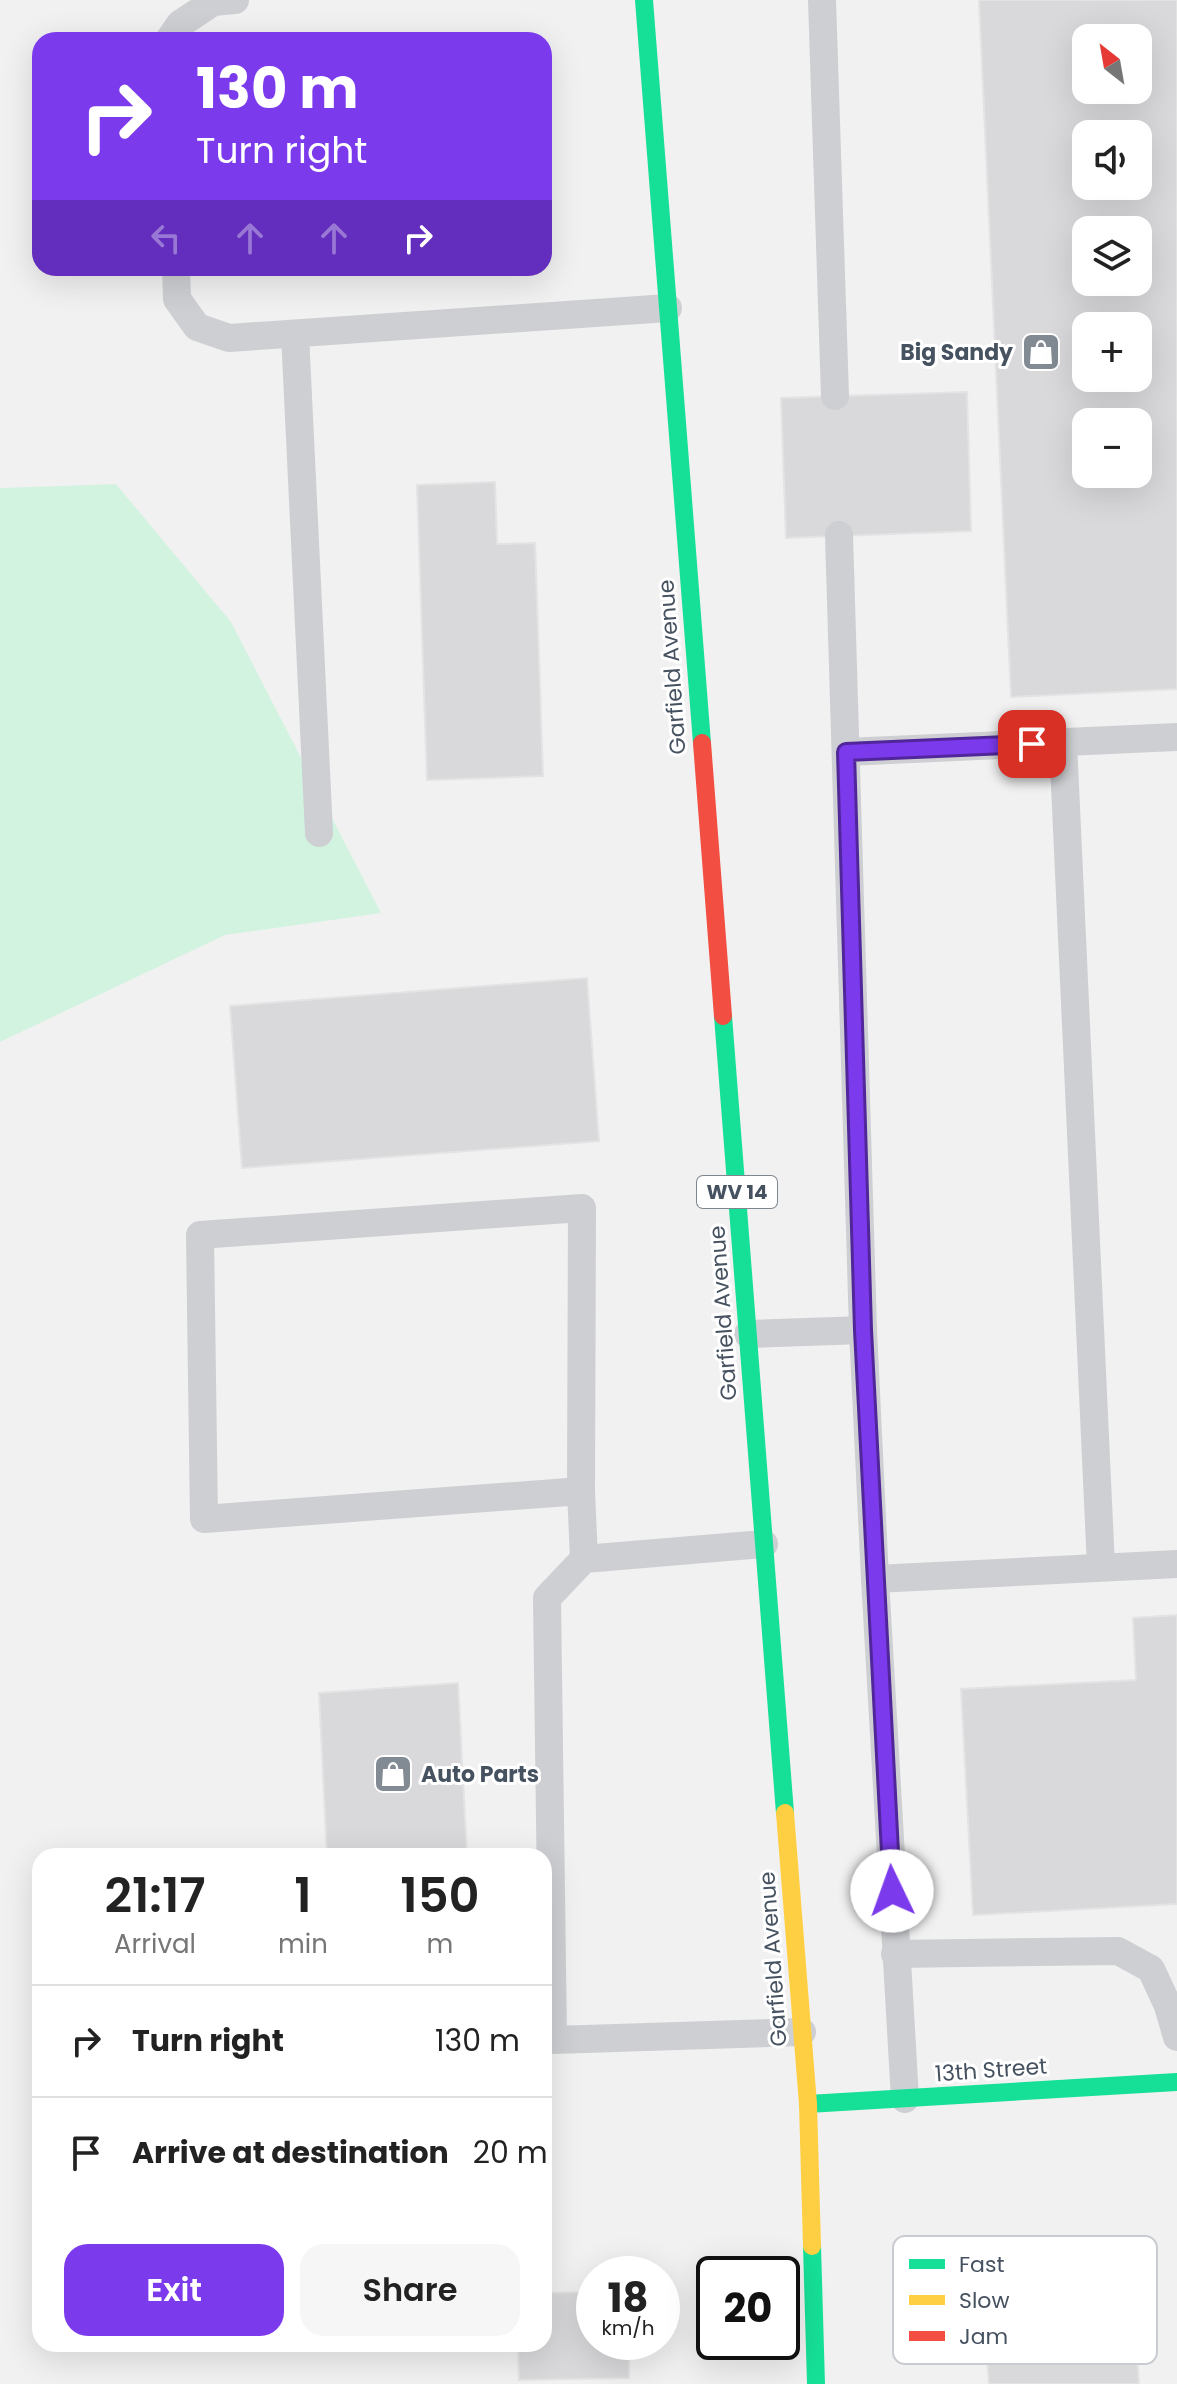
<!DOCTYPE html>
<meta charset="utf-8">
<style>
body{margin:0;font-family:Poppins,sans-serif;background:#f6f6f6;color:#222;height:100vh;display:flex;flex-direction:column;font-size:30px;white-space:nowrap}
*{box-sizing:border-box;margin:0}
p{font-size:26px;color:#767676}
.icon{flex:none;width:44px;height:44px;fill:none;stroke:currentColor;stroke-width:2;stroke-linecap:round;stroke-linejoin:round}
.map{position:relative;flex:1;overflow:hidden}
.panel{position:absolute;left:32px;top:1848px;width:520px;height:504px;display:flex;flex-direction:column;background:#fff;border-radius:24px;box-shadow:0 8px 32px #0002}
.panel>*{flex:none}
.guide{position:absolute;left:32px;top:32px;width:520px;height:244px;border-radius:24px;box-shadow:0 8px 32px #0002;background:#7c3aed;color:#fff;overflow:hidden}
.needle{width:52px;rotate:329deg}
.tools{position:absolute;left:1072px;top:24px;display:grid;gap:16px}
.tools a{display:grid;place-items:center;width:80px;height:80px;border-radius:16px;background:#fff;box-shadow:0 8px 32px #0002;font-size:40px}
.speed{position:absolute;left:576px;top:2256px;display:flex;gap:16px;font-size:40px;font-weight:700;text-align:center}
.speed>*{display:grid;place-content:center;width:104px;height:104px;border-radius:50%;background:#fff;box-shadow:0 8px 32px #0002;line-height:1}
.speed small{font-size:20px;font-weight:400}
.speed .limit{border:4px solid #111;border-radius:12px;background:#fff;color:#111}
.pin{position:absolute;display:grid;place-items:center;width:68px;height:68px;color:#fff;margin:-34px;border-radius:16px;box-shadow:0 4px 12px #0006}
.me{position:absolute;width:88px;margin:-44px;rotate:357deg;stroke-linejoin:round;filter:drop-shadow(0 0 6px #0008)}
.turn{display:flex;align-items:center;gap:28px;height:168px;padding:0 32px;font-size:36px}
.turn .icon{width:104px;height:104px;stroke-width:2.5}
.turn b{display:block;font-size:56px;line-height:68px}
.lanes{display:flex;align-items:center;height:76px;padding:0 32px;background:#0003;justify-content:center;gap:40px;direction:ltr}
.lanes .off{opacity:.35}
.eta{display:flex;justify-content:space-evenly;align-items:center;height:136px;text-align:center}
.eta b{font-size:48px;font-weight:600;line-height:56px}
.action{display:flex;gap:16px;margin-top:auto;padding:16px 32px}
.action a{flex:1;height:92px;border-radius:24px;background:#7c3aed;color:#fff;font-size:32px;font-weight:600;line-height:92px;text-align:center}
.action a+a{background:#f6f6f6;color:#222}
ul{padding:0;list-style:none}
li{display:flex;align-items:center;gap:24px;height:112px;padding:0 32px;border-top:2px solid #e0e0e0}
li div{flex:1}
li b{display:block;font-size:30px}
li em{font-style:normal}
.map>svg:first-child{display:block}
</style>
<div class="map">
<svg width="1177" height="2384" viewBox="0 0 1177 2384">
<rect width="100%" height="100%" fill="#f2f1f1"/>
<!-- green -->
<path fill="#d3f3e1" d="M116 484 231 622 381 913 225 935 0 1042V488Z"/>
<!-- building -->
<g fill="#d9d9db" stroke="#e3e3e4" stroke-width="2" fill-rule="evenodd">
<path d="M979 0H1177V689L1011 697ZM1086 38H1138V90H1086ZM1086 134H1138V186H1086ZM1086 230H1138V282H1086ZM1086 326H1138V378H1086ZM1086 422H1138V474H1086Z"/>
<path d="M544 165 549 233H544Z"/>
<path d="M967 392 971 531 786 538 781 398Z"/>
<path d="M495 482 497 544 535 543 543 776 427 780 417 485Z"/>
<path d="M587 978 599 1141 242 1168 230 1006Z"/>
<path d="M1177 1615V1904L973 1915 961 1689 1136 1680 1133 1618Z"/>
<path d="M458 1683 467 1856H327L319 1693Z"/>
<path d="M594 2292V2342H629V2378L519 2380 518 2344H544V2293Z"/>
<path d="M1135 2323 1139 2384H989L985 2333Z"/>
</g>
<g fill="none" stroke-linecap="round" stroke-linejoin="round">
<!-- lane -->
<g stroke="#cdcfd2" stroke-width="28">
<path d="M822 0 835 396"/>
<path d="M169 40 180 24 213 2 235 0"/>
<path d="M176 268 177 299 197 327 229 338 668 308"/>
<path d="M295 334 319 833"/>
<path d="M839 535 863 1330 875 1579"/>
<path d="M1063 742 1101 1567"/>
<path d="M846 752 1177 737"/>
<path d="M748 1334 863 1330"/>
<path d="M581 1491 204 1519 200 1235 582 1208 581 1491 584 1559"/>
<path d="M764 1544 584 1559 547 1598 553 2040 802 2032"/>
<path d="M895 1954 1118 1951 1151 1969 1168 2006 1177 2037"/>
<path d="M905 2099 875 1579 1177 1564"/>
</g>
<!-- fast -->
<g stroke="#16e098" stroke-width="18">
<path d="M644 0 702 743"/>
<path d="M723 1016 785 1813"/>
<path d="M808 2104 1177 2082"/>
<path d="M812 2246 816 2384"/>
</g>
<!-- slow -->
<path stroke="#ffcf43" stroke-width="18" d="M785 1813 808 2104 812 2246"/>
<!-- jam -->
<path stroke="#f24e42" stroke-width="18" d="M702 743 723 1016"/>
</g>
<g fill="none" stroke-linecap="round" stroke-linejoin="round">
<!-- route casing -->
<g stroke="#51269a" stroke-width="20">
<path id="route" d="M892 1891 863 1330 846 752 1032 744"/>
</g>
<!-- route -->
<use href="#route" stroke="#7c3aed" stroke-width="14"/>
</g>
<!-- icons -->
<defs>
<g id="shop-square" transform="scale(2)"><rect x="-9" y="-9" width="18" height="18" rx="4" fill="#828a93" stroke="#fff"/><path d="M-5-2.5h2.3a2.7 3.5 0 0 1 5.4 0H5L5.5 6h-11ZM-1.5-2.5h3a1.5 2.3 0 0 0-3 0Z" fill="#fff"/></g>
</defs>
<g fill-rule="evenodd">
<use href="#shop-square" x="1041" y="352"/>
<use href="#shop-square" x="393" y="1774"/>
</g>
<g text-anchor="middle" dominant-baseline="central" stroke-width="6" stroke-linejoin="round" paint-order="stroke">
<!-- shield labels -->
<rect fill="#fff" stroke="#7e8690" stroke-width="2" x="697" y="1176" width="80" height="32" rx="6"/>
<g font-size="20" font-weight="bold" fill="#465260">
<text x="737" y="1192">WV 14</text>
</g>
<!-- poi labels -->
<g font-size="22" font-weight="bold" fill="#465260" stroke="#fff" text-anchor="end">
<text x="1013" y="352">Big Sandy</text>
<text x="421" y="1774" text-anchor="start">Auto Parts</text>
</g>
<!-- street labels -->
<g font-size="22" fill="#465260" stroke="#fff">
<text transform="translate(672 667) rotate(-94)">Garfield Avenue</text>
<text transform="translate(723 1313) rotate(-94)">Garfield Avenue</text>
<text transform="translate(773 1959) rotate(-94)">Garfield Avenue</text>
<text transform="translate(991 2070) rotate(-4)">13th Street</text>
</g>
</g>
<!-- legend -->
<rect x="893" y="2236" width="264" height="128" rx="12" fill="#fff" stroke="#c8cbcf" stroke-width="2"/>
<rect x="909" y="2259" width="36" height="10" fill="#16e098"/>
<rect x="909" y="2295" width="36" height="10" fill="#ffcf43"/>
<rect x="909" y="2331" width="36" height="10" fill="#f24e42"/>
<g font-size="22" fill="#465260">
<text x="959" y="2272">Fast</text>
<text x="959" y="2308">Slow</text>
<text x="959" y="2344">Jam</text>
</g>
</svg>
<div class="tools">
<a><svg class="needle" viewBox="-14 -14 28 28"><path d="M0-13l5 13h-10z" fill="#e53935"/><path d="M0 13l5-13h-10z" fill="#767676"/></svg></a>
<a><svg class="icon" aria-label="sound" viewBox="0 0 24 24"><path d="M4 9h4l5-4v14l-5-4H4zM17 9q2 3 0 6"/></svg></a>
<a><svg class="icon" aria-label="layers" viewBox="0 0 24 24"><path d="M12 4l9 5-9 5-9-5zM3 14l9 5 9-5"/></svg></a>
<a>+</a>
<a>−</a>
</div>
<div class="speed"><div>18<small>km/h</small></div><div class="limit">20</div></div>
<div class="pin" style="left:1032px;top:744px;background:#d93025"><svg class="icon" aria-label="arrive" viewBox="0 0 24 24"><path d="M6 21V4h12l-3 4 3 4H6"/></svg></div>
<svg class="me" style="left:892px;top:1891px" viewBox="-20 -20 40 40"><circle r="19" fill="#fff"/><path d="M0-13L10 11 0 6-10 11z" fill="#7c3aed"/></svg>
<div class="guide">
<div class="turn"><svg class="icon" aria-label="right" viewBox="0 0 24 24"><path d="M7 20v-9h11M14 6l5 5-5 5"/></svg><div><b>130 m</b>Turn right</div></div>
<div class="lanes"><svg class="icon off" aria-label="left" viewBox="0 0 24 24"><path d="M17 20v-9H6M10 6l-5 5 5 5"/></svg><svg class="icon off" aria-label="ahead" viewBox="0 0 24 24"><path d="M12 20V5M6 11l6-6 6 6"/></svg><svg class="icon off" aria-label="ahead" viewBox="0 0 24 24"><path d="M12 20V5M6 11l6-6 6 6"/></svg><svg class="icon" aria-label="right" viewBox="0 0 24 24"><path d="M7 20v-9h11M14 6l5 5-5 5"/></svg></div>
</div>
<section class="panel">
<div class="eta">
<div><b>21:17</b><p>Arrival</p></div>
<div><b>1</b><p>min</p></div>
<div><b>150</b><p>m</p></div>
</div>
<ul>
<li><svg class="icon" aria-label="right" viewBox="0 0 24 24"><path d="M7 20v-9h11M14 6l5 5-5 5"/></svg><div><b>Turn right</b></div><em>130 m</em></li>
<li><svg class="icon" aria-label="arrive" viewBox="0 0 24 24"><path d="M6 21V4h12l-3 4 3 4H6"/></svg><div><b>Arrive at destination</b></div><em>20 m</em></li>
</ul>
<div class="action"><a>Exit</a><a>Share</a></div>
</section>
</div>
